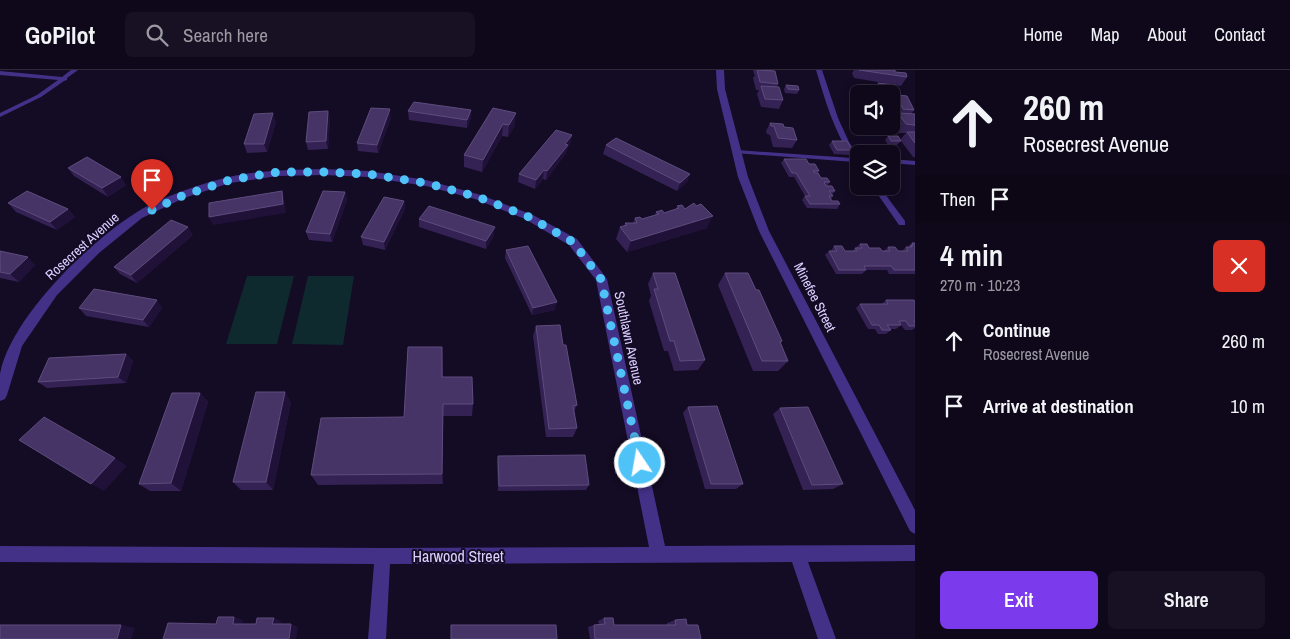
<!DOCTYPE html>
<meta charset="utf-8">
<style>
body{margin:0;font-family:"Archivo Narrow",sans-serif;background:#181124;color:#f1f3f6;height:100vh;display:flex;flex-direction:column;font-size:19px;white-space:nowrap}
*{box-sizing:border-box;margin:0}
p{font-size:16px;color:#9b9aa3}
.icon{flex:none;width:28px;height:28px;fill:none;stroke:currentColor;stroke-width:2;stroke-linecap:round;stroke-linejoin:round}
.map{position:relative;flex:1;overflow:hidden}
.details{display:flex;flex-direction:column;background:#0f081b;width:375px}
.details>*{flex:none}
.hud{background:#0f081b;color:#f1f3f6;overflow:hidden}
.controls{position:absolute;left:850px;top:15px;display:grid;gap:10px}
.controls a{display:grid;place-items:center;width:50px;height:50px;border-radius:8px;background:#0f081b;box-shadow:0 2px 12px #0003,0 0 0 1px #2f293a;font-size:25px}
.pin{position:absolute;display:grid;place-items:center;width:42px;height:42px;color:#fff;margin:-51px -21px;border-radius:50% 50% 50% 0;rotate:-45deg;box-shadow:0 0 5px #0007}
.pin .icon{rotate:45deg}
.me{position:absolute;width:55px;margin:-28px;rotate:348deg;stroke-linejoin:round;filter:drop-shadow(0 0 4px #0008)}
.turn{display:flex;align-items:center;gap:18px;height:105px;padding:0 25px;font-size:22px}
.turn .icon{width:65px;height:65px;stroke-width:2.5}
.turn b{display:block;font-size:35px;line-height:42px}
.then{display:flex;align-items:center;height:48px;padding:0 25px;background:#0003;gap:10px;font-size:19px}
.round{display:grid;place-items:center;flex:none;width:52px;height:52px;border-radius:8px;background:#181124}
.summary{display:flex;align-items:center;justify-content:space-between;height:85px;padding:0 25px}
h1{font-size:30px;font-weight:600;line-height:38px}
.action{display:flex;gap:10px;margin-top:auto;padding:10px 25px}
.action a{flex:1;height:58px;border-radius:8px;background:#7c3aed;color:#fff;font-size:20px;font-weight:600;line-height:58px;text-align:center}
.action a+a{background:#181124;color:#f1f3f6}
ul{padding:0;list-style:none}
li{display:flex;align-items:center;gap:15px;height:65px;padding:0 25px}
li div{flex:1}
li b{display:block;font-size:19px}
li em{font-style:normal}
header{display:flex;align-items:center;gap:30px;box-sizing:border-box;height:70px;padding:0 25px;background:#0f081b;border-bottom:1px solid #2f293a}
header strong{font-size:24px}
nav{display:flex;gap:28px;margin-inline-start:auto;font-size:18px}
.search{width:350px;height:45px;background:#181124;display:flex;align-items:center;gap:12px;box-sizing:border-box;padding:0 18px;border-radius:8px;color:#9b9aa3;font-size:19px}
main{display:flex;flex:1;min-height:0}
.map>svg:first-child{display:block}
</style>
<header>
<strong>GoPilot</strong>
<div class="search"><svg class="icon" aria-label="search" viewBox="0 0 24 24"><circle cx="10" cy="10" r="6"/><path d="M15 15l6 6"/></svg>Search here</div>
<nav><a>Home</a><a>Map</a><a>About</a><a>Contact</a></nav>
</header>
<main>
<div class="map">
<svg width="915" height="569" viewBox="0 0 915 569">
<rect width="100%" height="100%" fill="#140b24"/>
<!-- green -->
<g fill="#0e2a2e">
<path d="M247 206H294L277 274H226Z"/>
<path d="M308 206H354L343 275 292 274Z"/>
</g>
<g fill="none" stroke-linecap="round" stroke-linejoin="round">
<!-- service -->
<g fill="#433188" fill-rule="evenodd">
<path d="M71 0H78L67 8V10L64 11 41 27 0 47V43L37 25 58 10 0 5V1L62 7Z"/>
<path d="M816 0H822L838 48 849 72 859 88V95L855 92 735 83V81L737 80 852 88C834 61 825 30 816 0Z"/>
<path d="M891 89 915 91V95L891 93Z"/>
<path d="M872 116H879L905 151V155H899Z"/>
</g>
<!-- minor -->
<path fill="#433188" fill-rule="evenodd" d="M323 99 368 101 426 110 481 125 533 145 577 169 607 209 665 476 915 475V491L808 492 836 569H818L792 492 390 494 386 569H368L374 494 0 492V476L383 478 649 477 596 210 569 175 525 149 475 129 426 116 368 107 323 105 278 106 230 113 184 128 142 148 99 183 57 225 22 276 7 325 5 329 0 331C0 322 0 313 0 304 10 249 87 174 134 144 156 129 202 113 229 107 260 100 291 100 323 99Z"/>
<!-- tertiary -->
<path fill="#433188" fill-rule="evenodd" d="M716 0H724L725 19 748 107 769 161 915 440V464L910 461 759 161 738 107 717 19Z"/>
</g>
<!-- wall -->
<g fill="#352254">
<path d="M753 0H773L778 14 777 17 783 30 779 39 761 37 757 24 759 20H756L753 8 755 5 754 4Z"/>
<path d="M854 0H895V2L907 7 901 16 854 8 852 3Z"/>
<path d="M878 13 900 25 914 40 911 44H915V87H913L901 71 897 75H888L885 70 888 66 900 70 906 63H899L892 51 896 45V44H891V24H873V23L875 19H876L875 17Z"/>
<path d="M786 15 799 20 797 24 785 23 784 19Z"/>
<path d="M493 38 515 55 508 67 502 66 482 102 464 97V85Z"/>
<path d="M471 40V48L467 58 409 50 408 41Z"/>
<path d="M328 41 330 49 328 79 308 80 306 72Z"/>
<path d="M391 48 378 83 358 81 357 73Z"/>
<path d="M276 52 267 82 247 83 244 74Z"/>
<path d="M770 53 784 57 797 70 792 78 773 77 770 65 767 64 766 61Z"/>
<path d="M572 65 570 74 568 77 566 83 546 110 543 109 535 119 518 112 519 104Z"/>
<path d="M832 71 852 80 849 85 834 84 829 75Z"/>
<path d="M606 75 690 104 687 112 677 121 603 84Z"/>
<path d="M784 89 809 94 819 101 817 103 821 108 830 112 827 116 835 121 832 125 833 126 831 129 832 131 840 134 837 139 807 138 802 130 805 126 794 107H789L781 93Z"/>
<path d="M68 98 126 115 108 127 74 106Z"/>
<path d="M345 122 347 130 332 172 309 170 306 162Z"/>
<path d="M404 131 405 139 385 180 363 175 361 167Z"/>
<path d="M8 133 68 139 75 147 57 160 16 142Z"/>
<path d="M677 136 685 139 707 158 627 182 616 169 620 157 624 156 625 153H633L635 148 642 149 655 145 656 142 664 143 676 139Z"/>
<path d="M419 149 494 165 486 179 419 157Z"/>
<path d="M193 165 137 213 120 204 114 197Z"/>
<path d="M912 173H915V204H889L887 200H866L862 204H836L825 185 829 181H831L834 176 845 181H852L860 174 869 178 882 181H884L888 177 898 181H902L906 177H908Z"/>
<path d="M506 180 555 240 532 245 505 188Z"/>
<path d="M0 181 35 195 19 212 0 208Z"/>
<path d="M653 203 705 290 698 300 674 301 668 281H664L649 231 651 226 648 214Z"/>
<path d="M725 203 756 220 782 271 781 273 788 291 778 301H753L718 215Z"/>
<path d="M886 230 915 231V258L912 260H905L901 255 896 259H890L891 260 886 264H878L875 259H868L856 238 860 234H882Z"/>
<path d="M79 238H162L149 257 86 246Z"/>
<path d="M536 256 563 275 577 335 574 342 577 358 573 367H546L533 266Z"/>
<path d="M442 277 443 307 473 334 472 346H443V414L318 415 311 405 404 347Z"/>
<path d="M126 284 133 291 126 313 47 318 38 312Z"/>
<path d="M200 323 208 332 181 421H150L139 414Z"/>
<path d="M291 332 273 420H241L233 412Z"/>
<path d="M688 337 743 414 736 419H705L683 343Z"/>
<path d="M780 338 843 414 833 419 803 420 773 344Z"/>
<path d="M498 386 589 415 586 420 498 421 497 391Z"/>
<path d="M604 548 614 555H667V553L675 550 687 555 701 569H590L588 557 594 555 599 554 598 551Z"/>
</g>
<!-- shaded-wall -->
<g fill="#201139">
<path d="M390 39 391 48 378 83 377 75Z"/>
<path d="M471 40V48L467 58V50Z"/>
<path d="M328 41 330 49 328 79 326 71Z"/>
<path d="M273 43 276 52 267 82 264 74Z"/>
<path d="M516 43 515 55 508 67 509 55Z"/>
<path d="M503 54 502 66 482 102 483 90Z"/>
<path d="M572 65 570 74 568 77 566 83 546 110 547 101 565 74Z"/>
<path d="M544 100 543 109 535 119 536 110Z"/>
<path d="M690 104 687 112 677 121 680 113Z"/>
<path d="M121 107 126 115 108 127 102 118Z"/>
<path d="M282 121 284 129 286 143 213 155 209 147Z"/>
<path d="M345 122 347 130 332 172 330 164Z"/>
<path d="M404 131 405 139 385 180 384 172Z"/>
<path d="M68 139 75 147 57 160 50 152Z"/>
<path d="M713 146 707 158 627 182 631 171Z"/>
<path d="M188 157 193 165 137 213 131 205Z"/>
<path d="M495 157 494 165 486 179V171Z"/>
<path d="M28 187 35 195 19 212 10 204Z"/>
<path d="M157 230 162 238 149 257 143 250Z"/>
<path d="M557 232 555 240 532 245 533 238Z"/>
<path d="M126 284 133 291 126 313 118 307Z"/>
<path d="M285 322 291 332 273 420 266 412Z"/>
<path d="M200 323 208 332 181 421 171 413Z"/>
<path d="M443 334V414L442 404Z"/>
<path d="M115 388 127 396 104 421 91 414Z"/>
<path d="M234 547 243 550 242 557 233 554Z"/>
<path d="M274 548 281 551 280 557 272 554Z"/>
<path d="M291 554 298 557 296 569H289Z"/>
<path d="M121 555 135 558 131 569H117Z"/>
</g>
<!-- building -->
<g fill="#473466" stroke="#5e4c7e">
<path d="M757 0 775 1 778 14 760 12Z"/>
<path d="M859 0H895V2L906 3 907 7Z"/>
<path d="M878 13 895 15 900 25 877 22 875 19H881Z"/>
<path d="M786 15 798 16 799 20 788 19Z"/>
<path d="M761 16 779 17 783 30 765 29Z"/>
<path d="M891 24 907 26 914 40 903 39 902 36 893 35 891 32Z"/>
<path d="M414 32 471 40 467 50 408 41Z"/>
<path d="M371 38 390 39 377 75 357 73Z"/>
<path d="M493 38 516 43 509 55 503 54 483 90 464 85Z"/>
<path d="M328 41 326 71 306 72 309 42Z"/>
<path d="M273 43 264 74H244L254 44Z"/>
<path d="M898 43 915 44V56L914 55 906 54Z"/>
<path d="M770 53 783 54 784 57 793 58 797 70 778 68 774 56H771Z"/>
<path d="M556 60 572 65 565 74 568 75 547 101 544 100 536 110 519 104Z"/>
<path d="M907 62H915V73Z"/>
<path d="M888 66H898L901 71H891Z"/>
<path d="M616 68 690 104 680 113 606 75Z"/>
<path d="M832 71H847L852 80H837Z"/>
<path d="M87 87 121 107 102 118 68 98Z"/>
<path d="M784 89H806L809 94H815L819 101H813L815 103H818L821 108H827L830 112H824L826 116H832L835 121H829L833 126H829L832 131H838L840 134H810L805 126H810L796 103H792Z"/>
<path d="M27 121 68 139 50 152 8 133Z"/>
<path d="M282 121 283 134 209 147V133Z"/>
<path d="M323 121 345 122 330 164 306 162Z"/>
<path d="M384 127 404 131 384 172 361 167Z"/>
<path d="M694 133 696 136 701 134 713 146 631 171 620 157 627 155 625 153H637L635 148 640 147 642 149 659 144 656 142 662 140 664 143 679 138 677 136 682 135 685 139Z"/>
<path d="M429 136 495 157 486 171 419 149Z"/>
<path d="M171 150 188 157 131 205 114 197Z"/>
<path d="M912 173H915V200H894L891 196H864L866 200H839L829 181H837L834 176H842L845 181H857L855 178H862L860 174H867L869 178H880L882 181H890L888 177H895L898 181H908L906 177H912L910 175 913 176Z"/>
<path d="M528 176 557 232 533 238 506 180Z"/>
<path d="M0 181 28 187 10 204 0 202Z"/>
<path d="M653 203H675L705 290 680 291 674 271H670L654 219H658Z"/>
<path d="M725 203H748L756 220H759L782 271 780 272 788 291H762Z"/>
<path d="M94 219 157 230 143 250 79 238Z"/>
<path d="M886 230H914L915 231V251H914L915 253V256H909L906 251H899L901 255H887L891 260H882L879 255H872L860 234H888Z"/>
<path d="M560 255 563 275H566L577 335 573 336 577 358 549 359 536 256Z"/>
<path d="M408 277H442V307H472L473 334H443L442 404 311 405 321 348 404 347Z"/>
<path d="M126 284 118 307 38 312 49 288Z"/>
<path d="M256 322H285L266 412H233Z"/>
<path d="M172 323H200L171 413 139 414Z"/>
<path d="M717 336 743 414H711L688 337Z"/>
<path d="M808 337 843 414 812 415 780 338Z"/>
<path d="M44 347 115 388 91 414 19 370Z"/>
<path d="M585 385 589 415 499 416 498 386Z"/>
<path d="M218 547H234L233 554H256L257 548H274L272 554H291L289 569H163L168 553 216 554Z"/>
<path d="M604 548H613L614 555H676L675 550 686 549 687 555H698L701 569H595L594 555 605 554Z"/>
<path d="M0 555H121L117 569H0Z"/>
<path d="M451 555H556L557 569H451Z"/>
</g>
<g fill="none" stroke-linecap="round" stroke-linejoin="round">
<!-- route -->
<path stroke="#4fc3f7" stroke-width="9" stroke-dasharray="0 16.2" d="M152 140 182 126 230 110 278 102H324L368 104 426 113 478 127 529 147 573 172 601 209 640 393"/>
</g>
<g text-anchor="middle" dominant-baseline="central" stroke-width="4" stroke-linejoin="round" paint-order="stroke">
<!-- street labels -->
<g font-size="14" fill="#dcceff" stroke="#140b24">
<text transform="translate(82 176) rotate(-42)">Rosecrest Avenue</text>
<text transform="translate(815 227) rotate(63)">Minefee Street</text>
<text transform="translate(629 268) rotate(78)">Southlawn Avenue</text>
</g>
<!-- near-street labels -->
<g font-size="16" fill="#dcceff" stroke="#140b24">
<text x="458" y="486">Harwood Street</text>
</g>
</g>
</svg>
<div class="controls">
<a><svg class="icon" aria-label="sound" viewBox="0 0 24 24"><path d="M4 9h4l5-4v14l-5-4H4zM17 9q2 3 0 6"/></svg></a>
<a><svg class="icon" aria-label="layers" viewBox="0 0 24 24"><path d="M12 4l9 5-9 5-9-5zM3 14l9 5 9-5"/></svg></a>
</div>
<div class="pin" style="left:152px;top:140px;background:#d93025"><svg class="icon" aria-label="arrive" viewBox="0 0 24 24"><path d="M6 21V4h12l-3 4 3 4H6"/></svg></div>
<svg class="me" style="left:640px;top:393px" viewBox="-20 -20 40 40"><circle r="17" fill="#4fc3f7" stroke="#fff" stroke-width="3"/><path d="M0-11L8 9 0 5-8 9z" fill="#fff"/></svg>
</div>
<section class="details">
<div class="hud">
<div class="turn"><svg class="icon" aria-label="ahead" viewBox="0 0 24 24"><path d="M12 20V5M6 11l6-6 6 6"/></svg><div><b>260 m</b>Rosecrest Avenue</div></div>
<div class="then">Then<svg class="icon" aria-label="arrive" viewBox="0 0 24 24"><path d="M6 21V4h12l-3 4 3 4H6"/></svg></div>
</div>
<div class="summary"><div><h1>4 min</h1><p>270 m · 10:23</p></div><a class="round" style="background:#d93025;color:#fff"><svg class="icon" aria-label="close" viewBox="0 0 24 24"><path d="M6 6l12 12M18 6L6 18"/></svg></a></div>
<ul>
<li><svg class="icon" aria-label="ahead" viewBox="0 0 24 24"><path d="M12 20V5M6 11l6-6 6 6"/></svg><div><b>Continue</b><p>Rosecrest Avenue</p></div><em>260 m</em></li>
<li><svg class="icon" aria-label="arrive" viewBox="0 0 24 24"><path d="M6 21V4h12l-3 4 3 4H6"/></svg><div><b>Arrive at destination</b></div><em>10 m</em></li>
</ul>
<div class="action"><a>Exit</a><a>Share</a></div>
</section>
</main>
